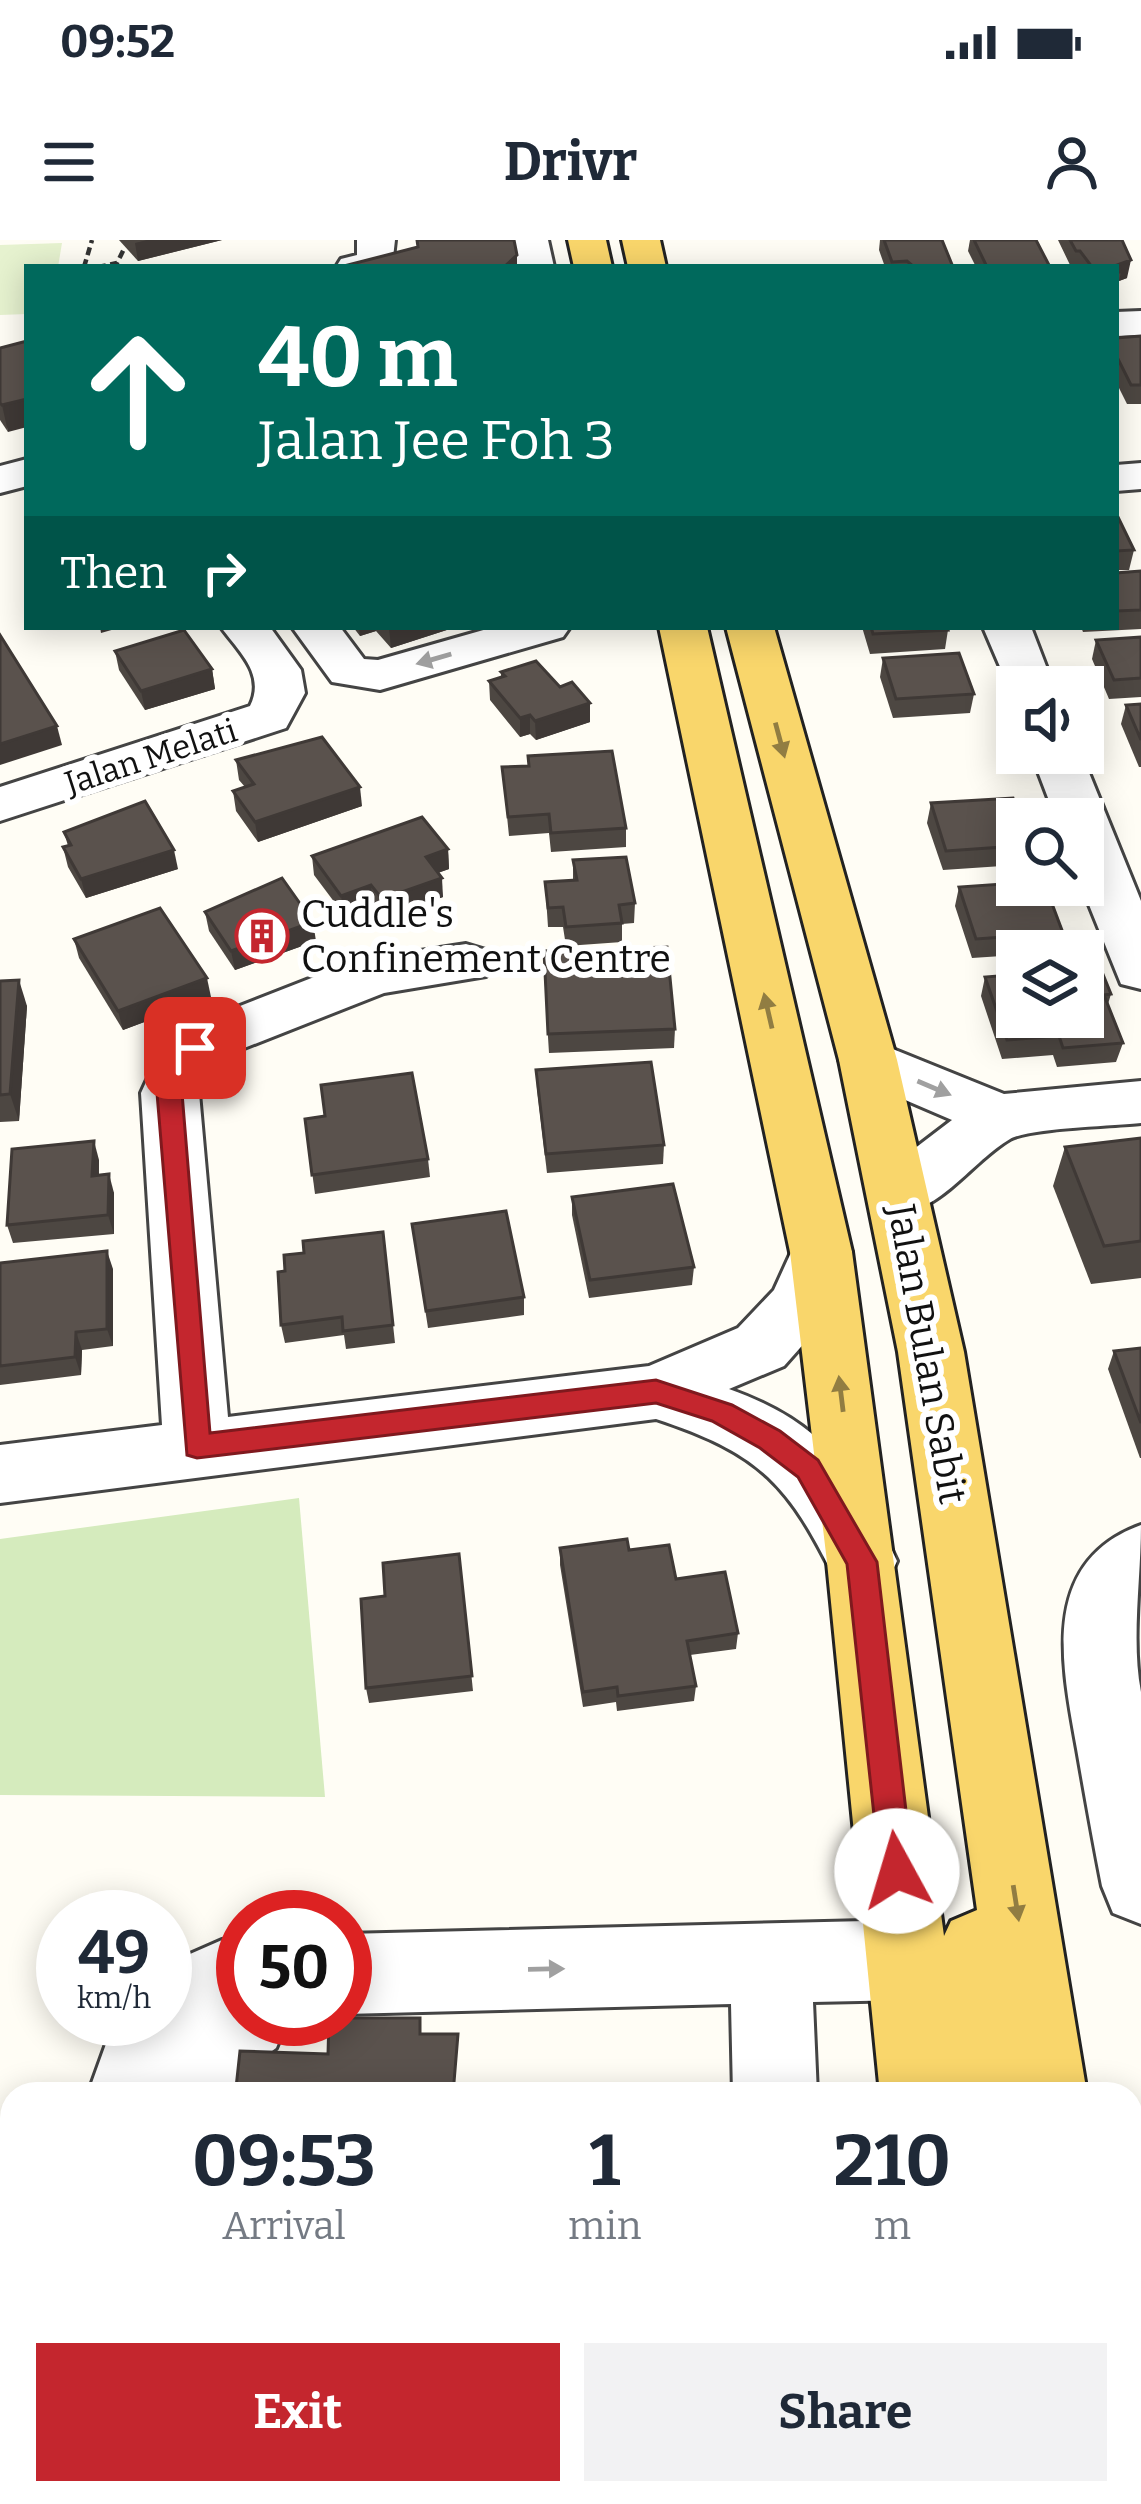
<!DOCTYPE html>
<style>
body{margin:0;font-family:Bitter,serif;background:#f2f2f3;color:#1f2937;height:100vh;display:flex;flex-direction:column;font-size:45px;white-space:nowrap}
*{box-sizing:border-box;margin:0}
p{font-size:39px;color:#747a83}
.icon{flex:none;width:66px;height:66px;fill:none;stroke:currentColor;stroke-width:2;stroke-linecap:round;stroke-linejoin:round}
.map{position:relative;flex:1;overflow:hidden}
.side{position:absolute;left:0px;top:1842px;width:1143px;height:423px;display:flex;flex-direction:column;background:#fff;border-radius:36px 36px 0 0;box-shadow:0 6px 30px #0003}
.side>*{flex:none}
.banner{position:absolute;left:24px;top:24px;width:1095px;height:366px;border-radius:0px;box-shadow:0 6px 30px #0003;background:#00695c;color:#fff;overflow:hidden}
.buttons{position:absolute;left:996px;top:426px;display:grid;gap:24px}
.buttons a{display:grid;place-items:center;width:108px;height:108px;border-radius:0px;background:#fff;box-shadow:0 6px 30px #0003;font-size:60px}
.speed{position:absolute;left:36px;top:1650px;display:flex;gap:24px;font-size:60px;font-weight:700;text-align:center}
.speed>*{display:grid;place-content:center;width:156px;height:156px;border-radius:50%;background:#fff;box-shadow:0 6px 30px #0003;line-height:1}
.speed small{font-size:30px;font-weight:400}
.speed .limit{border:18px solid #d22;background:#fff;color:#111}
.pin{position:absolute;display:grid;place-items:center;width:102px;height:102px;color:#fff;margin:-51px;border-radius:24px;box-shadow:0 6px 18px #0006}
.me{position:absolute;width:132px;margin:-66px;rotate:354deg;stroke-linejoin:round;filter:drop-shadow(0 0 9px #0008)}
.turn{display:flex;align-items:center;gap:42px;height:252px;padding:0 36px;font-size:54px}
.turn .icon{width:156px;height:156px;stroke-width:2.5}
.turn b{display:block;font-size:84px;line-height:102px}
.then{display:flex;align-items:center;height:114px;padding:0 36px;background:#0003;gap:24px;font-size:45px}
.eta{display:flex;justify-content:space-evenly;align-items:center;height:204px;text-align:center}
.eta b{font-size:72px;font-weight:700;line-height:84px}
.primary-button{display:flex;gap:24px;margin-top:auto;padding:24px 36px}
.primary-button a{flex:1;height:138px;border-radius:0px;background:#c4262e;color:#fff;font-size:48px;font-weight:700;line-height:138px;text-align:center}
.primary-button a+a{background:#f2f2f3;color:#1f2937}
.status{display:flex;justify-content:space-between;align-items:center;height:84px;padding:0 60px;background:#fff;direction:ltr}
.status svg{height:33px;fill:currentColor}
header{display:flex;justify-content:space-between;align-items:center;height:156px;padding:0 36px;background:#fff;font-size:54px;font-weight:700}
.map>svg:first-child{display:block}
</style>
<div class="status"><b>09:52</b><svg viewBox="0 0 49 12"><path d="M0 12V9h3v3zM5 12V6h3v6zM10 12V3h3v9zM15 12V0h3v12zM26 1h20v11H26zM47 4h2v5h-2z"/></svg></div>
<header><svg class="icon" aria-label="menu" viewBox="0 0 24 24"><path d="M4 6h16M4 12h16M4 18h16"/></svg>Drivr<svg class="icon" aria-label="person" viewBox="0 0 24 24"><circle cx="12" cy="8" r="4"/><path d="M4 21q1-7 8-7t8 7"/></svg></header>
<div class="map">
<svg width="1141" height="2264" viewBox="0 0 1141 2264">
<rect width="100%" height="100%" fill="#fffdf5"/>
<!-- green -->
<path fill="#d5ebbd" d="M299 1258 325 1557 0 1555V1299Z"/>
<!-- pitch -->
<path fill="#e6f2cf" d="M62 3 58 27H27V74L0 75V5Z"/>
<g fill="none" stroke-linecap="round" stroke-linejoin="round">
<!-- minor casing -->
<g stroke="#444" stroke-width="6">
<g id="minor">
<path d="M357 0H395L392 27H336L341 19 357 15Z"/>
<path d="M510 0H548L554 27H516Z"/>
<path d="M1141 71V95L1116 96V72Z"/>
<path d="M27 219V246L0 253V226Z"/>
<path d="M1141 223V249L1116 251V225Z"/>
<path d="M221 387H270L301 430 305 453 286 488 0 581V547L250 466C266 434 239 412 221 387Z"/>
<path d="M292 387H340L364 419 378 420 494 387H570L563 397 380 450 332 442Z"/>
<path d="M983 387H1031L1054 447H1017V458L1013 457Z"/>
<path d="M1031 513H1081L1141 661V749L1121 744 1081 645 1083 579H1056Z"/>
<path d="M466 704 486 710 494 723 486 736 384 753 229 814 205 835 199 853 228 1177 649 1126 738 1088 774 1050 799 995 821 988 843 995 852 1012 823 1082 784 1126 729 1149C826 1184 855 1232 897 1321L887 1343 862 1352 837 1343C789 1245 762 1214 656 1179L0 1263V1205L162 1185 141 853 162 807 189 786 355 721Z"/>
<path d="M868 799 1004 854 1141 841V883C1114 886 1029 888 1010 899 967 924 931 988 876 970L867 954 876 938 952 880 847 835 839 820 847 805Z"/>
<path d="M1141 1285C1141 1339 1131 1401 1141 1452V1684L1113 1673 1102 1646C1093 1600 1085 1555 1077 1509 1062 1425 1039 1322 1141 1285Z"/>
<path d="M907 1680 936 1692 947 1720 936 1748 907 1760 813 1762 817 1854H733L731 1764 345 1774V1694Z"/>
<path d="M243 1697V1779H288L276 1808 248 1829 235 1854H88L115 1779H165V1725L222 1700Z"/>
<rect x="63" y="2253" width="94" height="11"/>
<rect x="740" y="2253" width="94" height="11"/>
</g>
</g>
<!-- major casing -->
<g stroke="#222" stroke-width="6">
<g id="major">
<path d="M568 0H606L612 27H574Z"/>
<path d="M622 0H660L666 27H628Z"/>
<path d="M659 387H707L852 1012 944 1696 951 1681 977 1670 898 1112 839 820 726 387H774L897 820 964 1112 1087 1854H880L827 1322 790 1012Z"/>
<path d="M1131 2216 1141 2221V2264H920L919 2253H1131Z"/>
</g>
</g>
<!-- path -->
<g stroke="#333" stroke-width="4.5" stroke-dasharray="8 4.5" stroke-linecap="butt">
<path d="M84 27 92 0"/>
<path d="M98 27 117 23 125 7"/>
</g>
<!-- minor -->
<use href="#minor" fill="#fff" fill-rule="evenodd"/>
<!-- major -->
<use href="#major" fill="#f9d66b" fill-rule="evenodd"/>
</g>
<!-- wall -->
<g fill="#4d4742">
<path d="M119 0H222L138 21Z"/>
<path d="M880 0H942L953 27H885L879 10Z"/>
<path d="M970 0H1036L1050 27H976L968 11Z"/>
<path d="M1058 0H1122L1127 38 1119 41 1116 51V27H1071Z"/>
<path d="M1141 96V164H1127L1116 142V98Z"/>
<path d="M0 108 8 192 0 180Z"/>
<path d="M1116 273 1134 310 1129 330H1116Z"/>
<path d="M1141 331V389L1083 392 1081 387H1116V333Z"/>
<path d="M353 387H456L391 408 376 391 360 396Z"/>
<path d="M862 387H947L948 390 945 409 870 414Z"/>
<path d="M1141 397V457L1109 459 1092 419 1096 400Z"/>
<path d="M115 411 212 429 215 449 145 470 119 430Z"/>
<path d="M883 418 974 454 970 473 893 478 880 437Z"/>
<path d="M501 432 560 447 590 482 536 500 530 494 520 497 490 460 489 441 501 438Z"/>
<path d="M1141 464V527H1139L1121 484 1126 465Z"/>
<path d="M236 520 362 566 258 602 236 571 233 551 245 547 239 540Z"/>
<path d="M502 527 626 588V607L551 612 549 593 509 596Z"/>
<path d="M931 563 1017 579V625L943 630 927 583Z"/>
<path d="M64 592 178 629 86 658 68 627 63 607 68 606Z"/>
<path d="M448 609 449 629 438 633 443 657 384 678 373 664 344 675 314 635 312 616Z"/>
<path d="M573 620 635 663 634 683 622 684V702L566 706 563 687H548L545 642 573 640Z"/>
<path d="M959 647 1063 693 1058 711H1017V715L972 718 955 666Z"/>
<path d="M205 672 316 701 235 730 209 691Z"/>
<path d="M74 699 211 757 123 790 79 718Z"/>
<path d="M1083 727 1111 754 1108 764 1123 803 1116 822 1057 827 1053 815 1002 819 981 756 985 737 1007 736 1009 730Z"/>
<path d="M544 730 675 789 674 808 549 813Z"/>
<path d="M0 741 27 766 19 881 0 882Z"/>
<path d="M536 830 664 905 663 924 547 933 537 849Z"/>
<path d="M305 879 428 919 430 937 315 954Z"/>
<path d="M1141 898V1038L1091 1044 1053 946 1065 907Z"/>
<path d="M99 920V935L114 953V994L13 1003 7 985Z"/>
<path d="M572 957 694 1027 692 1045 589 1058 572 975Z"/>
<path d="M412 984 524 1057V1075L428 1088Z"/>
<path d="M383 992 395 1103 346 1109 344 1095 285 1103 281 1085 285 1031 304 1013Z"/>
<path d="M0 1023 113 1029V1106L82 1110 81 1135 0 1145Z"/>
<path d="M1141 1108V1218H1140L1108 1129 1114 1111Z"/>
<path d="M560 1308 629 1310 676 1339 738 1393 736 1409 690 1415 696 1446 694 1461 617 1471 616 1462 583 1467 560 1325Z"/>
<path d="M459 1314 473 1451 369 1463 366 1448 385 1356Z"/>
</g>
<!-- shaded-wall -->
<g fill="#3f3936">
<path d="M147 0H222L138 21 135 3Z"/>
<path d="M517 15V27H504Z"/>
<path d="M1131 20 1127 38 1119 41 1121 32 1117 25Z"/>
<path d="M27 159V187L8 192 2 165Z"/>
<path d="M100 387H122L101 393Z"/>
<path d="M359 387H375L376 391 360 396Z"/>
<path d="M389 387H456L391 408Z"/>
<path d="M212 429 215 449 145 470 141 451Z"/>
<path d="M590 463V482L536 500 535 481Z"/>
<path d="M530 475V494L520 497V478Z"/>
<path d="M57 486 62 505 0 525V504Z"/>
<path d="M360 547 362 566 258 602 255 582Z"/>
<path d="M448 609 449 629 428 636 426 617Z"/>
<path d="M174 610 178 629 86 658 81 639Z"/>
<path d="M442 638 443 657 384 678 382 659Z"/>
<path d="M371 645 373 664 344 675 341 656Z"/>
<path d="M313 682 316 701 235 730 231 711Z"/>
<path d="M207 738 211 757 123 790 118 771Z"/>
<path d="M19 740 27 766 19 881 10 854Z"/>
<path d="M94 901 99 920 98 955 92 936Z"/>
<path d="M109 934 114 953V994L108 975Z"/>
<path d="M107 1011 113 1029V1106L107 1089Z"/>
<path d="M76 1092 82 1110 81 1135 75 1117Z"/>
</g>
<!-- building -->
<g fill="#5a524d" stroke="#3f3936" stroke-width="3">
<path d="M417 0H514L517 15 504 27H340L418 7Z"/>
<path d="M884 0H942L953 27H914L907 21 892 22Z"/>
<path d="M974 0H1036L1050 27H987Z"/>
<path d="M1070 0H1122L1131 20 1117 25 1121 32H1116V27H1092L1080 11H1076Z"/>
<path d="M1141 96V145H1131L1116 115V98Z"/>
<path d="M27 101V159L2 165 0 163V108Z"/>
<path d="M1116 273 1134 310 1116 311Z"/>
<path d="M1141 331V370L1116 371V333Z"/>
<path d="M871 387H947L948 390 873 394Z"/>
<path d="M184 390 212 429 141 451 115 411Z"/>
<path d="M0 395 57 486 0 504Z"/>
<path d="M1141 397V438L1114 440 1096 400Z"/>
<path d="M959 413 974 454 896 459 883 418Z"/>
<path d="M536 421 560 447 572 442 590 463 535 481 530 475 520 478 489 441 505 436 501 432Z"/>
<path d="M1141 464V500L1126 465Z"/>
<path d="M322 497 360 547 255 582 233 551 254 544 236 520Z"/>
<path d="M612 511 626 588 551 593 549 574 508 577 502 527 529 526 528 516Z"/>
<path d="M1013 558 1020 579H1017V606L946 611 931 563Z"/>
<path d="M145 561 174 610 81 639 63 607 71 605 64 592Z"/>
<path d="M422 577 448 609 426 617 442 638 382 659 371 645 341 656 312 616Z"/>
<path d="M626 617 635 663 619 665 622 683 566 687 563 667 548 668 545 642 577 640 573 620Z"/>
<path d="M282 638 313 682 231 711 205 672Z"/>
<path d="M1017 643V645H1045L1063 693 976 699 959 647Z"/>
<path d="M160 668 207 738 118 771 74 699Z"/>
<path d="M667 707 675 789 548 794 544 711Z"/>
<path d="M1083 727H1100L1111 754 1104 755 1123 803 1063 808 1059 796 1007 800 985 737 1011 735 1009 730 1017 729V777H1083Z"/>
<path d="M19 740 10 854 0 855V741Z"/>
<path d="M651 822 664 905 546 914 536 830Z"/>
<path d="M412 833 428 919 312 935 305 879 325 876 321 845Z"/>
<path d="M1141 898V1001L1104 1006 1065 907Z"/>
<path d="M94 901 92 936 109 934 108 975 7 985 12 909Z"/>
<path d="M673 944 694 1027 590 1040 572 957Z"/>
<path d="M506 971 524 1057 426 1071 412 984Z"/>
<path d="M383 992 393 1085 343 1091 342 1077 281 1085 278 1032 285 1031 284 1015 304 1013 303 1001Z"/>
<path d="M107 1011V1089L76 1092 75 1117 0 1126V1023Z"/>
<path d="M1141 1108V1183L1114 1111Z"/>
<path d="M627 1299 629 1310 669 1305 676 1339 725 1332 738 1393 687 1401 696 1446 618 1456 617 1447 583 1452 560 1308Z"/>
<path d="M459 1314 472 1436 366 1448 361 1359 385 1356 383 1323Z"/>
<path d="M345 1778H420V1794H458L453 1854H198V1847L236 1848 240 1811 328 1814 329 1779Z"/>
</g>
<!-- one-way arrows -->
<defs><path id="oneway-solid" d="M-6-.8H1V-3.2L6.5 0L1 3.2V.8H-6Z" transform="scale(3)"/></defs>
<g fill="#a0a0a0">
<use href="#oneway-solid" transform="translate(434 419) rotate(164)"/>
<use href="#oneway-solid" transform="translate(934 848) rotate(23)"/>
<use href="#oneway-solid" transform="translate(546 1729) rotate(-1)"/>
</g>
<g fill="#917d42">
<use href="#oneway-solid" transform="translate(780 500) rotate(75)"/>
<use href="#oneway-solid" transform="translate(768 771) rotate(-103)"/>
<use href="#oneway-solid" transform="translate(841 1154) rotate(-97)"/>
<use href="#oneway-solid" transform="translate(1016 1663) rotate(81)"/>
</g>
<!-- route -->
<path fill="#c4262e" stroke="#7f191e" stroke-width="3" d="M195 799 207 808 185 838 182 853 210 1193 656 1140 732 1165 780 1191 818 1220 877 1322 913 1631 908 1642 897 1647 885 1642 880 1631 847 1324 798 1237 760 1208 712 1181 656 1163 197 1218 187 1215 157 853C162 833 175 807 195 799Z"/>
<!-- icons -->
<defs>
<g id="building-ring" transform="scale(2.7)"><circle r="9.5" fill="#fff" stroke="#c4262e" stroke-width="1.5"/><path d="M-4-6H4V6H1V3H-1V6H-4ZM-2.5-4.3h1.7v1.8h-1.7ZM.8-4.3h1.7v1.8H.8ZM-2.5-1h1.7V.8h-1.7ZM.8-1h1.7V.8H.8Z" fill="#c4262e"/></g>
</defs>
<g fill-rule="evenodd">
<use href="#building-ring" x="262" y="696"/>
</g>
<g text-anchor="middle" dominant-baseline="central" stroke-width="12" stroke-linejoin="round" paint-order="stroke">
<!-- far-street labels -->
<g font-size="33" fill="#111" stroke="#fff">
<text transform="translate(151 517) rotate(-18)">Jalan Melati</text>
</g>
<!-- poi labels -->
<g font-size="39" fill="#111" stroke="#fff" text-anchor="start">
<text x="301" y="674">Cuddle's<tspan x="301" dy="45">Confinement Centre</tspan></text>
</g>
<!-- street labels -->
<g font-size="39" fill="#111" stroke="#fff">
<text transform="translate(927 1114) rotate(80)">Jalan Bulan Sabit</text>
</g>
</g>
</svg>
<div class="buttons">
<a><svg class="icon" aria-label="sound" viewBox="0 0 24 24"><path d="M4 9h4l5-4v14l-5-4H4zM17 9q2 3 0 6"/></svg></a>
<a><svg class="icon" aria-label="search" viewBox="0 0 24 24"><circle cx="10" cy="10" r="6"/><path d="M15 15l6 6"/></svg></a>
<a><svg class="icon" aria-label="layers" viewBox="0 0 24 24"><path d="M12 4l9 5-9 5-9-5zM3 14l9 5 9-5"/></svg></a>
</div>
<div class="speed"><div>49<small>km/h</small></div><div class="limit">50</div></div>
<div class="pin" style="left:195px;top:808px;background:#d93025"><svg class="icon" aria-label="arrive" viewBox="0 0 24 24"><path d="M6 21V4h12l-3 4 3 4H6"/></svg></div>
<svg class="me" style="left:897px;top:1631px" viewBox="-20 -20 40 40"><circle r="19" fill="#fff"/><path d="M0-13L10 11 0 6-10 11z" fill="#c4262e"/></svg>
<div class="banner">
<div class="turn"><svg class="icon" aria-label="ahead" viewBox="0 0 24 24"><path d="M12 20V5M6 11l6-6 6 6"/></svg><div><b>40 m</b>Jalan Jee Foh 3</div></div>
<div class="then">Then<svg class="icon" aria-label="right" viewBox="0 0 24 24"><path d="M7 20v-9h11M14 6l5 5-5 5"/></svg></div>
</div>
<section class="side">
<div class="eta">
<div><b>09:53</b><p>Arrival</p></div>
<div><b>1</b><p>min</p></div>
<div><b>210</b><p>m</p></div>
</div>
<div class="primary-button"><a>Exit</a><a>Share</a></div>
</section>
</div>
